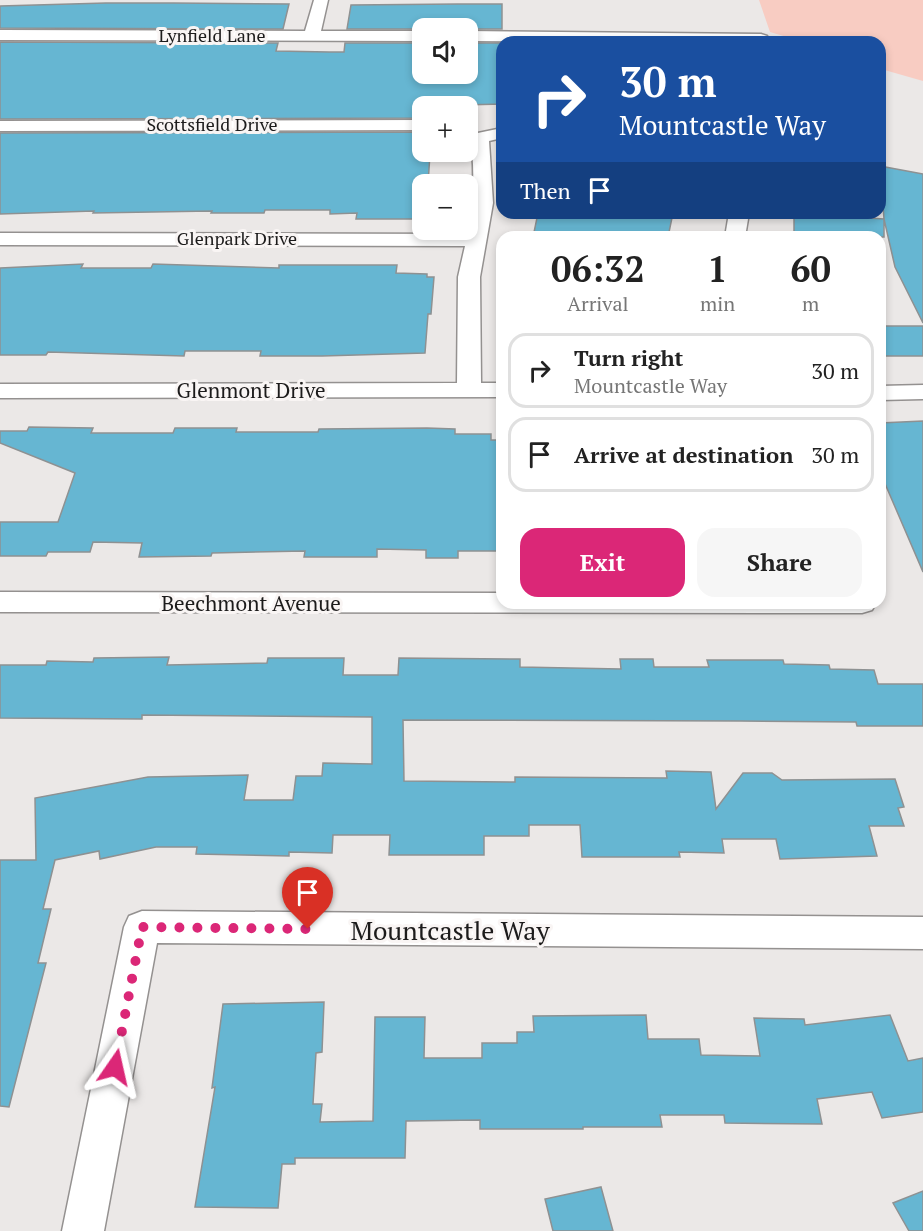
<!DOCTYPE html>
<meta charset="utf-8">
<style>
body{margin:0;font-family:"PT Serif",serif;background:#f6f6f6;color:#222;height:100vh;display:flex;flex-direction:column;font-size:22px;white-space:nowrap}
*{box-sizing:border-box;margin:0}
p{font-size:20px;color:#767676}
.icon{flex:none;width:33px;height:33px;fill:none;stroke:currentColor;stroke-width:2;stroke-linecap:round;stroke-linejoin:round}
.map{position:relative;flex:1;overflow:hidden}
.drawer{position:absolute;left:496px;top:231px;width:390px;height:378px;display:flex;flex-direction:column;background:#fff;border-radius:18px;box-shadow:0 3px 9px #0003}
.drawer>*{flex:none}
.guide{position:absolute;left:496px;top:36px;width:390px;height:183px;border-radius:18px;box-shadow:0 3px 9px #0003;background:#1a4fa0;color:#fff;overflow:hidden}
.fabs{position:absolute;left:412px;top:18px;display:grid;gap:12px}
.fabs a{display:grid;place-items:center;width:66px;height:66px;border-radius:12px;background:#fff;box-shadow:0 3px 9px #0003;font-size:30px}
.pin{position:absolute;display:grid;place-items:center;width:51px;height:51px;color:#fff;margin:-62px -26px;border-radius:50% 50% 50% 0;rotate:-45deg;box-shadow:0 0 6px #0007}
.pin .icon{rotate:45deg}
.me{position:absolute;width:66px;margin:-33px;rotate:11deg;stroke-linejoin:round;filter:drop-shadow(0 0 4px #0008)}
.turn{display:flex;align-items:center;gap:21px;height:126px;padding:0 24px;font-size:27px}
.turn .icon{width:78px;height:78px;stroke-width:2.5}
.turn b{display:block;font-size:42px;line-height:51px}
.then{display:flex;align-items:center;height:57px;padding:0 24px;background:#0003;gap:12px;font-size:22px}
.eta{display:flex;justify-content:space-evenly;align-items:center;height:102px;text-align:center}
.eta b{font-size:36px;font-weight:800;line-height:42px}
.button{display:flex;gap:12px;margin-top:auto;padding:12px 24px}
.button a{flex:1;height:69px;border-radius:18px;background:#db2777;color:#fff;font-size:24px;font-weight:800;line-height:69px;text-align:center}
.button a+a{background:#f6f6f6;color:#222}
ul{padding:0;list-style:none}
li{display:flex;align-items:center;gap:18px;height:75px;margin:0 12px 9px;padding:0 12px;border:3px solid #e0e0e0;border-radius:18px}
li div{flex:1}
li b{display:block;font-size:22px}
li em{font-style:normal}
.map>svg:first-child{display:block}
</style>
<div class="map">
<svg width="923" height="1231" viewBox="0 0 923 1231">
<rect width="100%" height="100%" fill="#ebe8e7"/>
<!-- green -->
<path fill="#f8ccc2" d="M759 0H923V81L881 69 880 42H786L787 37 770 32Z"/>
<!-- building -->
<g fill="#66b6d2" stroke="#8e9192" stroke-width="1.5">
<path d="M106 3H173L289 4 283 29 0 28V6Z"/>
<path d="M458 4H502V29H347L351 5Z"/>
<path d="M0 42 278 43 276 51 329 52H344L345 43H423V74H468V43H502V104L423 106V118L0 119Z"/>
<path d="M423 132 422 153 430 154 428 184H423V219H356L357 213 330 214V210H265L264 213H211L212 211 93 213 94 211 0 214V133Z"/>
<path d="M880 166 923 174V323L895 267 884 219V237L794 236V213L884 219Z"/>
<path d="M538 213H673L668 237H533Z"/>
<path d="M83 264 81 268H151L153 264 279 268V265H397L396 273 427 274V277H434L431 314H428L425 353 322 356H260L261 351H185L184 356 48 352 46 355H0V268Z"/>
<path d="M880 326H923V356H885L880 347Z"/>
<path d="M923 421V572L880 472V423Z"/>
<path d="M29 427 93 428 91 433H173L175 428H237L236 432H318L319 429 427 428 455 429V434H491V440H502V537H497L498 551H458V558H426V550L377 549V557H304L305 551 212 553 211 556 139 557 142 543 93 542 90 552H48L46 556H0V522H58L75 473 0 443V431H27Z"/>
<path d="M169 657 167 665 267 663 268 658H344L343 675H398L399 658 520 659V667L621 669 620 659H653L654 667H709L707 660H783L784 664 829 665 830 669 874 670 878 684H923V726H857L856 722 740 721 403 720 404 781 515 782V777L667 778 666 771 711 772 716 809 743 773H772L782 780 895 779 904 807 898 808 904 826H869L877 856 780 859 776 839H722L724 853 679 852 680 857H582L580 825H529V836H484V855H389L390 835H333L332 853 289 852V856L196 854 197 847H156L100 859 99 851 55 860 43 909H51L38 963H46L9 1107 0 1106V860H36L35 798 148 777 248 775 244 800H293L296 776H322L323 763 372 764V717L142 715V719L0 718V665H46L47 661 93 662 94 658Z"/>
<path d="M324 1002 322 1052 316 1053 313 1104H322L320 1122 373 1121 375 1017H425L424 1058H482V1043H517V1032H534L533 1016 646 1015 648 1039H699L701 1055 760 1056 754 1018 804 1019 805 1025 890 1015 908 1061 923 1058V1112L882 1118 872 1092 817 1099 822 1124 725 1123 724 1115H660L662 1127H583V1129H480V1120L406 1121 405 1158H295V1164H282L278 1208 195 1207 215 1087 212 1088 223 1004Z"/>
<path d="M601 1187 613 1231H553L545 1199Z"/>
<path d="M923 1191V1231H909L893 1203Z"/>
</g>
<g fill="none" stroke-linecap="round" stroke-linejoin="round">
<!-- street casing -->
<g stroke="#949190" stroke-width="3">
<g id="street">
<path d="M314 0H328L321 31H423V41L0 40V30L305 31Z"/>
<path d="M468 31 761 34 767 36 771 42 468 41Z"/>
<path d="M423 120V130L0 131V121Z"/>
<path d="M502 128V138L489 141 493 203 480 277 481 383H502V397L0 398V384L457 383 458 277 465 246 0 245V233L467 234C473 202 476 170 470 138L473 134Z"/>
<path d="M729 213H749L745 237H725Z"/>
<path d="M923 385V399L880 400V386Z"/>
<path d="M0 592 502 593V603H876L872 610 862 613 0 612Z"/>
<path d="M142 911 923 917V949L157 943 104 1231H62L124 927 129 916Z"/>
</g>
</g>
<!-- street -->
<use href="#street" fill="#fff" fill-rule="evenodd"/>
</g>
<g fill="none" stroke-linecap="round" stroke-linejoin="round">
<!-- route -->
<path stroke="#db2777" stroke-width="10" stroke-dasharray="0 18" d="M115 1067 142 927 308 929"/>
</g>
<g text-anchor="middle" dominant-baseline="central" stroke-width="6" stroke-linejoin="round" paint-order="stroke">
<!-- far-street labels -->
<g font-size="18" fill="#1c1b1b" stroke="#f9f5f4">
<text x="212" y="35">Lynfield Lane</text>
<text x="212" y="124">Scottsfield Drive</text>
<text x="237" y="238">Glenpark Drive</text>
</g>
<!-- street labels -->
<g font-size="21" fill="#1c1b1b" stroke="#f9f5f4">
<text x="251" y="390">Glenmont Drive</text>
<text x="251" y="603">Beechmont Avenue</text>
</g>
<!-- near-street labels -->
<g font-size="26" fill="#1c1b1b" stroke="#f9f5f4">
<text x="450" y="930">Mountcastle Way</text>
</g>
</g>
</svg>
<div class="fabs">
<a><svg class="icon" aria-label="sound" viewBox="0 0 24 24"><path d="M4 9h4l5-4v14l-5-4H4zM17 9q2 3 0 6"/></svg></a>
<a>+</a>
<a>−</a>
</div>
<div class="pin" style="left:308px;top:929px;background:#d93025"><svg class="icon" aria-label="arrive" viewBox="0 0 24 24"><path d="M6 21V4h12l-3 4 3 4H6"/></svg></div>
<svg class="me" style="left:115px;top:1067px" viewBox="-20 -20 40 40"><path d="M0-17L14 15 0 8-14 15z" fill="#db2777" stroke="#fff" stroke-width="4"/></svg>
<div class="guide">
<div class="turn"><svg class="icon" aria-label="right" viewBox="0 0 24 24"><path d="M7 20v-9h11M14 6l5 5-5 5"/></svg><div><b>30 m</b>Mountcastle Way</div></div>
<div class="then">Then<svg class="icon" aria-label="arrive" viewBox="0 0 24 24"><path d="M6 21V4h12l-3 4 3 4H6"/></svg></div>
</div>
<section class="drawer">
<div class="eta">
<div><b>06:32</b><p>Arrival</p></div>
<div><b>1</b><p>min</p></div>
<div><b>60</b><p>m</p></div>
</div>
<ul>
<li><svg class="icon" aria-label="right" viewBox="0 0 24 24"><path d="M7 20v-9h11M14 6l5 5-5 5"/></svg><div><b>Turn right</b><p>Mountcastle Way</p></div><em>30 m</em></li>
<li><svg class="icon" aria-label="arrive" viewBox="0 0 24 24"><path d="M6 21V4h12l-3 4 3 4H6"/></svg><div><b>Arrive at destination</b></div><em>30 m</em></li>
</ul>
<div class="button"><a>Exit</a><a>Share</a></div>
</section>
</div>
